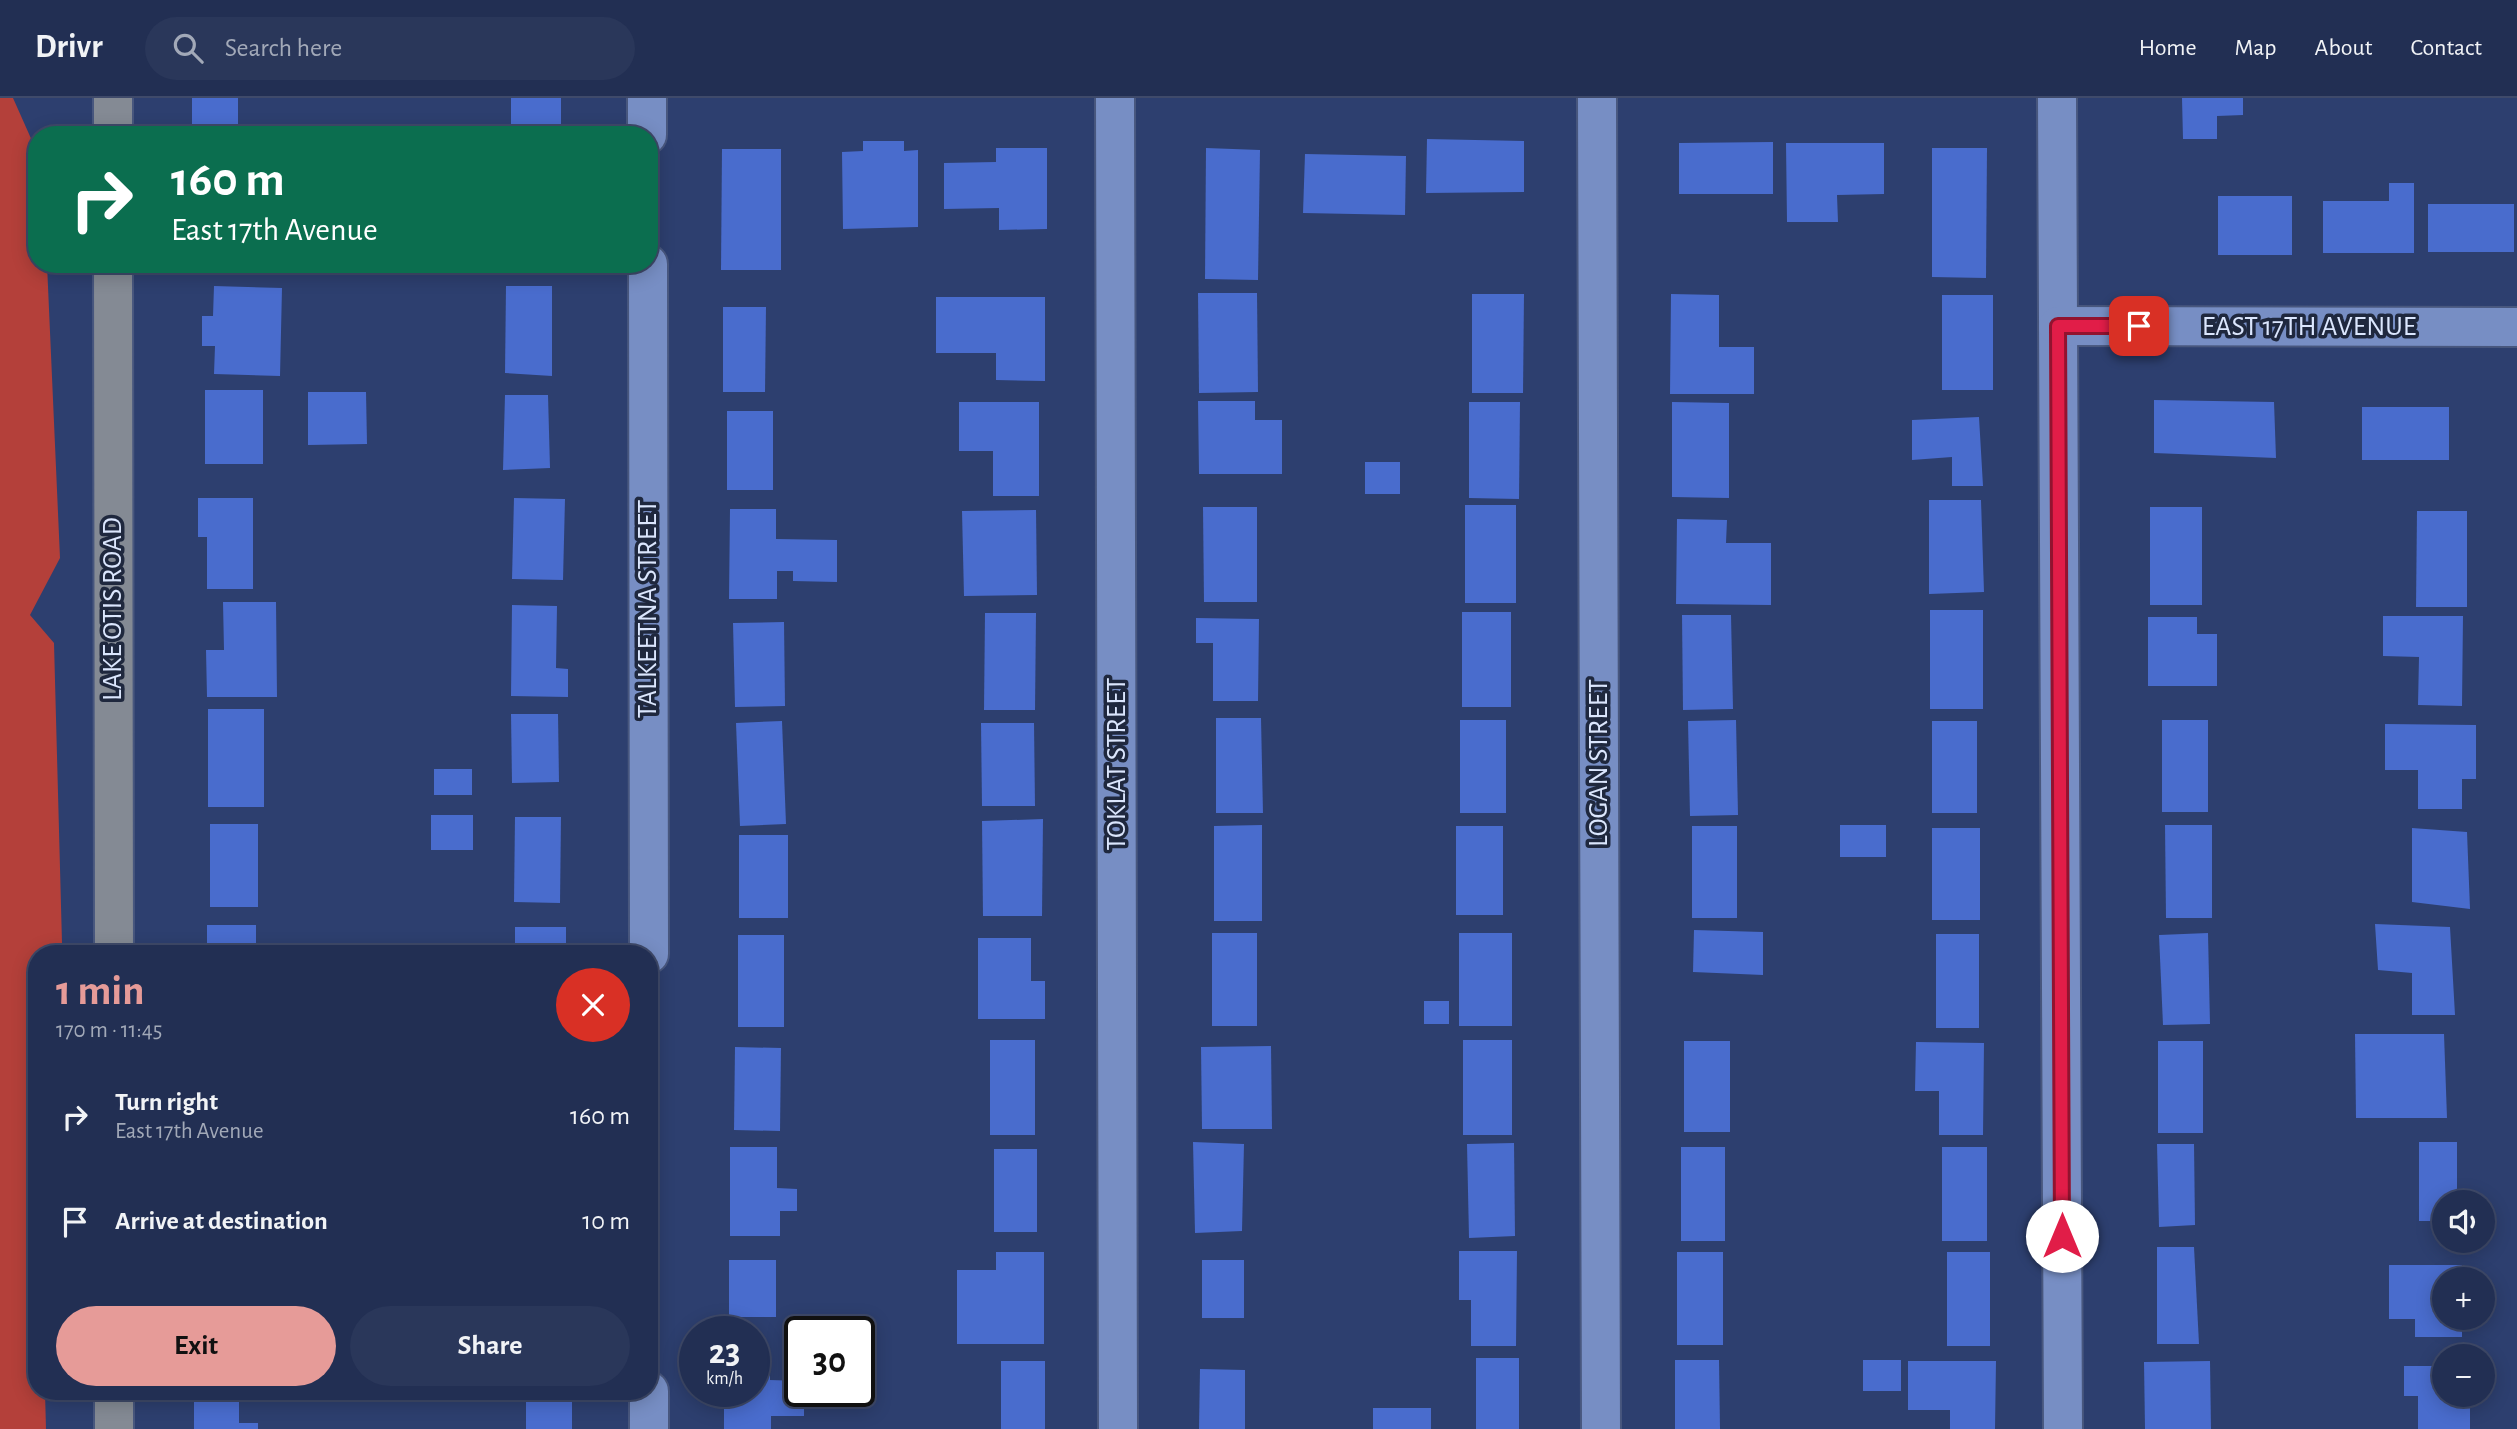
<!DOCTYPE html>
<meta charset="utf-8">
<style>
body{margin:0;font-family:"Alegreya Sans",sans-serif;background:#2a375a;color:#f1f3f6;height:100vh;display:flex;flex-direction:column;font-size:26px;white-space:nowrap}
*{box-sizing:border-box;margin:0}
p{font-size:23px;color:#a2a9b8}
.icon{flex:none;width:38px;height:38px;fill:none;stroke:currentColor;stroke-width:2;stroke-linecap:round;stroke-linejoin:round}
.map{position:relative;flex:1;overflow:hidden}
.details{position:absolute;left:28px;top:847px;width:630px;height:455px;display:flex;flex-direction:column;background:#222f53;border-radius:28px;box-shadow:0 4px 18px #0003,0 0 0 2px #3f4a6a}
.details>*{flex:none}
.hud{position:absolute;left:28px;top:28px;width:630px;height:147px;border-radius:28px;box-shadow:0 4px 18px #0003,0 0 0 2px #3f4a6a;background:#0b6e4f;color:#fff;overflow:hidden}
.fabs{position:absolute;left:2432px;top:1092px;display:grid;gap:14px}
.fabs a{display:grid;place-items:center;width:63px;height:63px;border-radius:50%;background:#222f53;box-shadow:0 4px 18px #0003,0 0 0 2px #3f4a6a;font-size:35px}
.speed{position:absolute;left:679px;top:1218px;display:flex;gap:14px;font-size:35px;font-weight:700;text-align:center}
.speed>*{display:grid;place-content:center;width:91px;height:91px;border-radius:50%;background:#222f53;box-shadow:0 4px 18px #0003,0 0 0 2px #3f4a6a;line-height:1}
.speed small{font-size:18px;font-weight:400}
.speed .limit{border:4px solid #111;border-radius:10px;background:#fff;color:#111}
.pin{position:absolute;display:grid;place-items:center;width:60px;height:60px;color:#fff;margin:-30px;border-radius:14px;box-shadow:0 4px 10px #0006}
.me{position:absolute;width:77px;margin:-38px;rotate:0deg;stroke-linejoin:round;filter:drop-shadow(0 0 5px #0008)}
.turn{display:flex;align-items:center;gap:24px;height:147px;padding:0 28px;font-size:32px}
.turn .icon{width:91px;height:91px;stroke-width:2.5}
.turn b{display:block;font-size:49px;line-height:60px}
.round{display:grid;place-items:center;flex:none;width:74px;height:74px;border-radius:37px;background:#2a375a}
.overview{display:flex;align-items:center;justify-content:space-between;height:119px;padding:0 28px}
h1{font-size:42px;font-weight:700;line-height:52px;color:#e69b98}
.cta{display:flex;gap:14px;margin-top:auto;padding:14px 28px}
.cta a{flex:1;height:80px;border-radius:42px;background:#e69b98;color:#111;font-size:28px;font-weight:700;line-height:80px;text-align:center}
.cta a+a{background:#2a375a;color:#f1f3f6}
ul{padding:0;list-style:none}
li{display:flex;align-items:center;gap:21px;height:105px;padding:0 28px}
li div{flex:1}
li b{display:block;font-size:26px}
li em{font-style:normal}
header{display:flex;align-items:center;gap:42px;box-sizing:border-box;height:98px;padding:0 35px;background:#222f53;border-bottom:2px solid #3f4a6a}
header strong{font-size:33px}
nav{display:flex;gap:38px;margin-inline-start:auto;font-size:24px}
.search{width:490px;height:63px;background:#2a375a;display:flex;align-items:center;gap:18px;box-sizing:border-box;padding:0 24px;border-radius:38px;color:#a2a9b8;font-size:26px}
.map>svg:first-child{display:block}
</style>
<header>
<strong>Drivr</strong>
<div class="search"><svg class="icon" aria-label="search" viewBox="0 0 24 24"><circle cx="10" cy="10" r="6"/><path d="M15 15l6 6"/></svg>Search here</div>
<nav><a>Home</a><a>Map</a><a>About</a><a>Contact</a></nav>
</header>
<div class="map">
<svg width="2517" height="1331" viewBox="0 0 2517 1331">
<rect width="100%" height="100%" fill="#2d3f6f"/>
<!-- green -->
<path fill="#b4403a" d="M0 0H13L37 54V166H47L60 460 30 517 54 545 62 845V856H37V1293H45L46 1331H0Z"/>
<!-- building -->
<g fill="#496ccd">
<rect x="192" y="0" width="46" height="37"/>
<rect x="511" y="0" width="50" height="37"/>
<path d="M2182 0H2243V17L2217 18V41H2183Z"/>
<path d="M1427 41 1524 43V94L1426 95Z"/>
<path d="M863 43H904V53L918 52V129L843 131 842 54 863 53Z"/>
<path d="M1773 44V96H1679V45Z"/>
<path d="M1786 45H1884V96L1837 97 1838 124H1787Z"/>
<path d="M996 50H1047V131L999 132V110L944 111V65L996 64Z"/>
<path d="M1206 50 1260 52 1258 182 1205 181Z"/>
<path d="M1932 50H1987L1986 180 1932 179Z"/>
<path d="M722 51H781V172H721Z"/>
<path d="M1305 56 1406 58 1405 117 1303 115Z"/>
<path d="M2389 85H2414V155H2323V103H2389Z"/>
<rect x="2218" y="98" width="74" height="59"/>
<rect x="2428" y="106" width="86" height="48"/>
<path d="M508 166H557V170L508 171Z"/>
<path d="M214 188 282 190 280 278 214 276 215 248H202V218H213Z"/>
<path d="M506 188H552V278L505 275Z"/>
<path d="M1198 195H1257L1258 294 1199 295Z"/>
<path d="M1472 196H1524L1523 295H1472Z"/>
<path d="M1671 196 1719 197V249H1754V296H1670Z"/>
<rect x="1942" y="197" width="51" height="95"/>
<path d="M936 199H1045V283L996 282V255H936Z"/>
<path d="M723 209H766L765 294H723Z"/>
<rect x="205" y="292" width="58" height="74"/>
<path d="M308 294H366L367 346 308 347Z"/>
<path d="M505 297H548L550 370 503 372Z"/>
<path d="M2154 302 2274 304 2276 360 2154 355Z"/>
<path d="M1198 303H1255V322H1282V376H1199Z"/>
<path d="M959 304H1039V398H993V353H959Z"/>
<path d="M1469 304H1520L1519 401 1469 400Z"/>
<path d="M1672 304 1729 305V400L1672 399Z"/>
<rect x="2362" y="309" width="87" height="53"/>
<rect x="727" y="313" width="46" height="79"/>
<path d="M1979 319 1983 388H1952V359L1912 362V322Z"/>
<rect x="1365" y="364" width="35" height="32"/>
<path d="M198 400H253V491H207V439H198Z"/>
<path d="M514 400 565 401 563 482 512 481Z"/>
<path d="M1929 402H1981L1984 494 1929 496Z"/>
<rect x="1465" y="407" width="51" height="98"/>
<path d="M1203 409H1257V504H1204Z"/>
<rect x="2150" y="409" width="52" height="98"/>
<path d="M730 411H776V441L837 442V484L793 483V473H777V501H729Z"/>
<path d="M1036 412 1037 497 964 498 962 413Z"/>
<path d="M2417 413H2467V509H2416Z"/>
<path d="M1677 421 1727 422 1726 445H1771V507L1676 506Z"/>
<path d="M223 504H276L277 599H207L206 552H224Z"/>
<path d="M512 507 557 508 556 570 568 571V599L511 598Z"/>
<rect x="1930" y="512" width="53" height="99"/>
<rect x="1462" y="514" width="49" height="95"/>
<path d="M985 515H1036L1035 612H984Z"/>
<path d="M1682 517H1731L1733 611 1683 612Z"/>
<path d="M2383 518H2463L2462 608 2418 607 2419 559 2383 558Z"/>
<path d="M2148 519H2197V536H2217V588H2148Z"/>
<path d="M1196 520 1259 521 1258 603H1213V545H1196Z"/>
<path d="M784 524 785 608 735 609 733 525Z"/>
<rect x="208" y="611" width="56" height="98"/>
<path d="M511 616H558L559 684 512 685Z"/>
<path d="M1216 620H1261L1263 715H1216Z"/>
<rect x="1460" y="622" width="46" height="93"/>
<path d="M1736 622 1738 717 1690 718 1688 623Z"/>
<rect x="2162" y="622" width="46" height="92"/>
<path d="M782 623 786 726 740 728 736 625Z"/>
<rect x="1932" y="623" width="45" height="92"/>
<path d="M981 625H1034L1035 708H982Z"/>
<path d="M2385 626 2476 627V681H2462V711H2418V672H2385Z"/>
<rect x="434" y="671" width="38" height="26"/>
<rect x="431" y="717" width="42" height="35"/>
<path d="M515 719H561L560 805 514 804Z"/>
<path d="M1043 721 1042 818H983L982 723Z"/>
<rect x="210" y="726" width="48" height="83"/>
<path d="M1262 727V823H1214V728Z"/>
<rect x="1840" y="727" width="46" height="32"/>
<path d="M2165 727H2212V820H2166Z"/>
<rect x="1456" y="728" width="47" height="89"/>
<rect x="1692" y="728" width="45" height="92"/>
<rect x="1932" y="730" width="48" height="92"/>
<path d="M2412 730 2467 734 2470 811 2412 804Z"/>
<rect x="739" y="737" width="49" height="83"/>
<path d="M2375 826 2450 829 2455 917H2412V875L2378 872Z"/>
<rect x="207" y="827" width="49" height="29"/>
<rect x="515" y="829" width="51" height="27"/>
<path d="M1694 832 1763 834V877L1693 874Z"/>
<rect x="1212" y="835" width="45" height="93"/>
<rect x="1459" y="835" width="53" height="93"/>
<path d="M2208 835 2210 926 2163 927 2159 837Z"/>
<rect x="1936" y="836" width="43" height="94"/>
<rect x="738" y="837" width="46" height="92"/>
<path d="M978 840H1031V883H1045V921H978Z"/>
<rect x="1424" y="903" width="25" height="23"/>
<path d="M2355 936H2444L2447 1020H2356Z"/>
<rect x="990" y="942" width="45" height="95"/>
<rect x="1463" y="942" width="49" height="95"/>
<rect x="1684" y="943" width="46" height="91"/>
<rect x="2158" y="943" width="45" height="92"/>
<path d="M1916 944 1984 945 1983 1037H1939V993H1915Z"/>
<path d="M1271 948 1272 1031H1202L1201 949Z"/>
<path d="M735 949 781 950 780 1033 734 1032Z"/>
<path d="M1193 1044 1244 1046 1242 1133 1195 1135Z"/>
<path d="M2419 1044H2457V1104H2445V1123H2419Z"/>
<path d="M1514 1045 1515 1138 1469 1140 1467 1046Z"/>
<path d="M2157 1046H2194L2195 1127 2159 1129Z"/>
<path d="M730 1049H777V1090L797 1091V1113H780V1138H730Z"/>
<rect x="1681" y="1049" width="44" height="94"/>
<rect x="1942" y="1049" width="45" height="94"/>
<rect x="994" y="1051" width="43" height="83"/>
<path d="M2157 1149H2194L2199 1246H2157Z"/>
<path d="M1459 1153H1517L1516 1248H1471V1202H1459Z"/>
<path d="M996 1154H1044V1246H957V1172H996Z"/>
<rect x="1677" y="1154" width="46" height="93"/>
<rect x="1947" y="1154" width="43" height="94"/>
<rect x="729" y="1162" width="47" height="57"/>
<rect x="1202" y="1162" width="42" height="58"/>
<path d="M2389 1167H2462V1181H2445V1220H2462V1239H2415V1221H2389Z"/>
<path d="M754 1259H770V1282L800 1283V1293H804V1318H771V1331H724V1293H754Z"/>
<rect x="1476" y="1260" width="43" height="71"/>
<path d="M1675 1262H1719L1720 1331H1675Z"/>
<rect x="1863" y="1262" width="38" height="31"/>
<rect x="1001" y="1263" width="44" height="68"/>
<path d="M1908 1263H1996L1995 1331H1950V1312H1908Z"/>
<path d="M2210 1263 2211 1331H2145L2144 1264Z"/>
<path d="M2404 1268H2445V1297H2470V1331H2418V1298H2404Z"/>
<path d="M1200 1271 1245 1272V1331H1199Z"/>
<path d="M194 1293H239V1325H258V1331H194Z"/>
<rect x="526" y="1293" width="46" height="38"/>
<rect x="1373" y="1310" width="58" height="21"/>
</g>
<g fill="none" stroke-linecap="round" stroke-linejoin="round">
<!-- minor casing -->
<g stroke="#48577e" stroke-width="42">
<g id="minor">
<path d="M647 0V37"/>
<path d="M1115 0 1118 1331"/>
<path d="M1597 0 1601 1331"/>
<path d="M2057 0 2063 1331"/>
<path d="M648 166 649 856"/>
<path d="M2058 228 2517 229"/>
<path d="M649 1293V1331"/>
</g>
</g>
<!-- secondary casing -->
<g stroke="#48577e" stroke-width="42">
<g id="secondary">
<path d="M113 0V37"/>
<path d="M113 166 114 856"/>
<path d="M114 1293V1331"/>
</g>
</g>
<!-- minor -->
<use href="#minor" stroke="#778ec4" stroke-width="38"/>
<!-- secondary -->
<use href="#secondary" stroke="#848a94" stroke-width="38"/>
</g>
<g fill="none" stroke-linecap="round" stroke-linejoin="round">
<!-- route casing -->
<g stroke="#92132f" stroke-width="18">
<path id="route" d="M2062 1138 2058 228H2139"/>
</g>
<!-- route -->
<use href="#route" stroke="#e11d48" stroke-width="12"/>
</g>
<g text-anchor="middle" dominant-baseline="central" stroke-width="7" stroke-linejoin="round" paint-order="stroke">
<!-- street labels -->
<g font-size="28" fill="#dbe6fd" stroke="#1f283e">
<text x="2309" y="229">EAST 17TH AVENUE</text>
<text transform="translate(113 511) rotate(-90)">LAKE OTIS ROAD</text>
<text transform="translate(648 511) rotate(-90)">TALKEETNA STREET</text>
<text transform="translate(1599 665) rotate(-90)">LOGAN STREET</text>
<text transform="translate(1117 666) rotate(-90)">TOKLAT STREET</text>
</g>
</g>
</svg>
<div class="fabs">
<a><svg class="icon" aria-label="sound" viewBox="0 0 24 24"><path d="M4 9h4l5-4v14l-5-4H4zM17 9q2 3 0 6"/></svg></a>
<a>+</a>
<a>−</a>
</div>
<div class="speed"><div>23<small>km/h</small></div><div class="limit">30</div></div>
<div class="pin" style="left:2139px;top:228px;background:#d93025"><svg class="icon" aria-label="arrive" viewBox="0 0 24 24"><path d="M6 21V4h12l-3 4 3 4H6"/></svg></div>
<svg class="me" style="left:2062px;top:1138px" viewBox="-20 -20 40 40"><circle r="19" fill="#fff"/><path d="M0-13L10 11 0 6-10 11z" fill="#e11d48"/></svg>
<div class="hud">
<div class="turn"><svg class="icon" aria-label="right" viewBox="0 0 24 24"><path d="M7 20v-9h11M14 6l5 5-5 5"/></svg><div><b>160 m</b>East 17th Avenue</div></div>
</div>
<section class="details">
<div class="overview"><div><h1>1 min</h1><p>170 m · 11:45</p></div><a class="round" style="background:#d93025;color:#fff"><svg class="icon" aria-label="close" viewBox="0 0 24 24"><path d="M6 6l12 12M18 6L6 18"/></svg></a></div>
<ul>
<li><svg class="icon" aria-label="right" viewBox="0 0 24 24"><path d="M7 20v-9h11M14 6l5 5-5 5"/></svg><div><b>Turn right</b><p>East 17th Avenue</p></div><em>160 m</em></li>
<li><svg class="icon" aria-label="arrive" viewBox="0 0 24 24"><path d="M6 21V4h12l-3 4 3 4H6"/></svg><div><b>Arrive at destination</b></div><em>10 m</em></li>
</ul>
<div class="cta"><a>Exit</a><a>Share</a></div>
</section>
</div>
